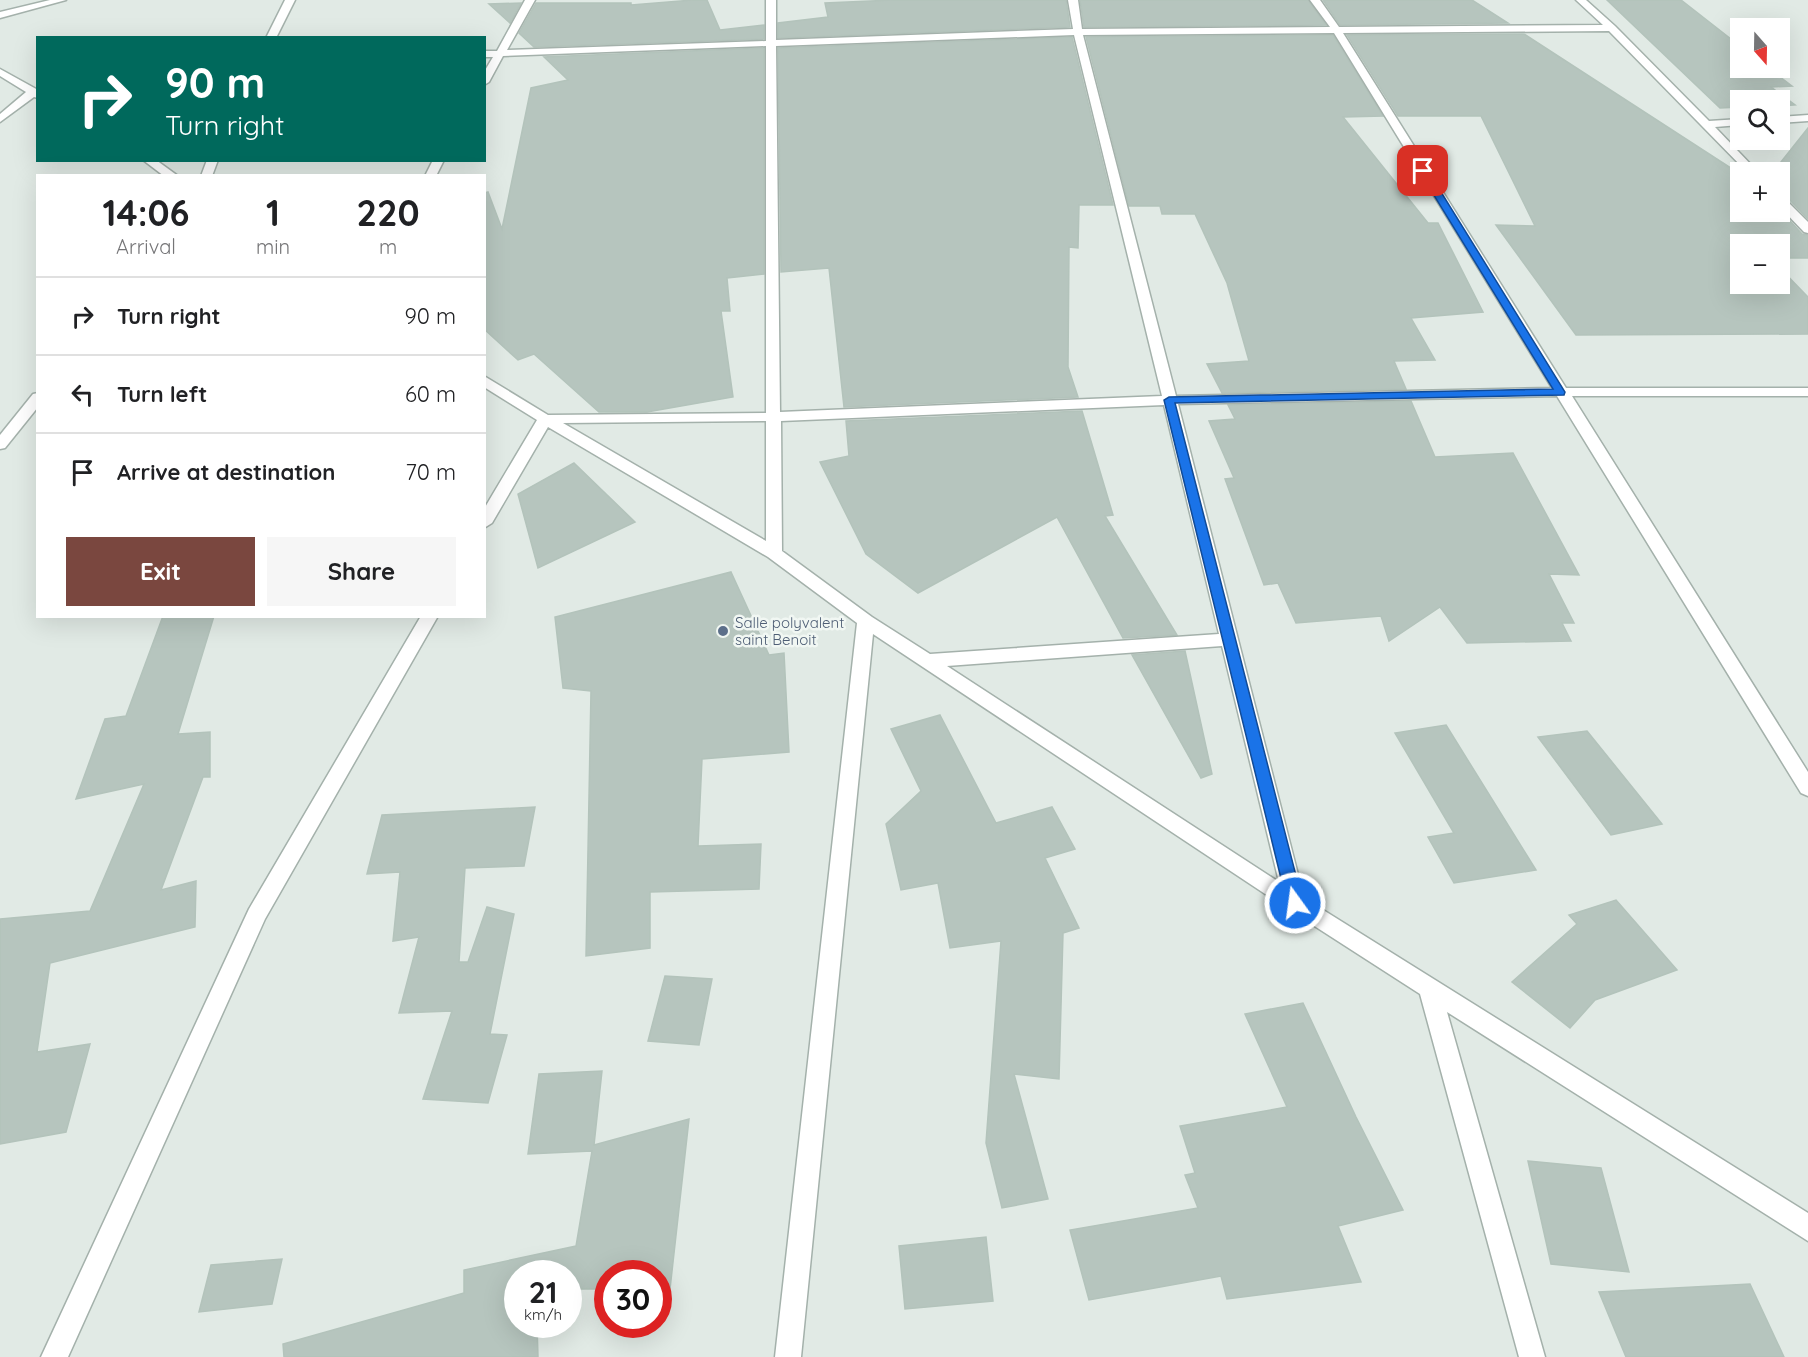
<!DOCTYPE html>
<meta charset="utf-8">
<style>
body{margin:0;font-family:Quicksand,sans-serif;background:#f6f6f6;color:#202124;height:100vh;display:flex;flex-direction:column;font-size:22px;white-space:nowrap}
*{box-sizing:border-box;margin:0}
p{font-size:20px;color:#757577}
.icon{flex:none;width:33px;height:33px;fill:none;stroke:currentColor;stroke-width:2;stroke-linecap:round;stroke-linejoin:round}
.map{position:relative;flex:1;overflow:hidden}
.details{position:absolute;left:36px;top:174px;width:450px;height:444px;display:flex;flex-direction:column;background:#fff;border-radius:0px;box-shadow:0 6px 24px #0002}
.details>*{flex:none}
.hud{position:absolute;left:36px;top:36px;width:450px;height:126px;border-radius:0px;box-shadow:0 6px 24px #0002;background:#00695c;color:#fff;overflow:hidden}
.needle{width:39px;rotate:160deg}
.fabs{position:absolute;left:1730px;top:18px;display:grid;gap:12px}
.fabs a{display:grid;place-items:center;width:60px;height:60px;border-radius:0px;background:#fff;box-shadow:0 6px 24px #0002;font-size:30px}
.speed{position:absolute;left:504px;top:1260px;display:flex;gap:12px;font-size:30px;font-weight:700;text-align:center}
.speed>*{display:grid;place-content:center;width:78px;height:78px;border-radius:50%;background:#fff;box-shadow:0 6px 24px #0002;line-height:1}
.speed small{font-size:15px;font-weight:400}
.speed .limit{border:9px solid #d22;background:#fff;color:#111}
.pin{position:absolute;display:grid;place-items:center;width:51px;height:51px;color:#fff;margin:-26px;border-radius:12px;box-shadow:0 3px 9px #0006}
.me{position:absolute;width:66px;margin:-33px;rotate:346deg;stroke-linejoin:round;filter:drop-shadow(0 0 4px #0008)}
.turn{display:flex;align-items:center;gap:21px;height:126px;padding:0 30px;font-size:27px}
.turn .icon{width:78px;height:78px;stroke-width:2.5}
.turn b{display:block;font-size:42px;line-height:51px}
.eta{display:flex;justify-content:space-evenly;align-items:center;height:102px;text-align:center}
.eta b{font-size:36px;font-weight:700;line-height:42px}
.button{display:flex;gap:12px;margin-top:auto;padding:12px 30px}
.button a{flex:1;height:69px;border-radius:0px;background:#7a473f;color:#fff;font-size:24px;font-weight:700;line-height:69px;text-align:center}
.button a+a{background:#f6f6f6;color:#202124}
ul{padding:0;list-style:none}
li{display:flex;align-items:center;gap:18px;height:78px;padding:0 30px;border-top:2px solid #e0e0e0}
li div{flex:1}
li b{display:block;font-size:22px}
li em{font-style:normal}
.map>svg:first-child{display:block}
</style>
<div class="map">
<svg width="1808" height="1357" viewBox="0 0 1808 1357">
<rect width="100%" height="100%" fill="#e1eae5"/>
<!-- building -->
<g fill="#b6c5be" stroke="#b3c3bb" stroke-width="1.5">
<path d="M693 0H707L720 30 764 25V39L534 47 519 33 536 3H631V5Z"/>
<path d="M893 0H1066L1070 27 778 38V23L828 17 825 3Z"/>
<path d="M1080 0H1308L1326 25 1084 27Z"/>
<path d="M1323 0H1472L1508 23 1340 25Z"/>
<path d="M1607 0H1681L1740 46V68H1768L1792 86 1771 87 1795 105 1779 106V100H1740V107L1720 108Z"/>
<path d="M521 3 510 23 489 4Z"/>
<path d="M1524 34 1740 174V212H1779V209L1802 234 1808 235V258H1779V244H1740V284H1779V267L1808 297V334L1576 335 1496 225 1535 226 1481 116H1398L1347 35Z"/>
<path d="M1333 35 1383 116 1343 117 1428 223H1438L1483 312 1411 318 1435 360 1394 361 1406 389 1222 393 1207 364 1249 361 1227 283 1195 214H1162L1160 206H1129L1086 37Z"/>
<path d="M1072 37 1113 205H1079L1078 248 1069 247 1068 367 1078 397 844 407 829 268 781 272 778 48Z"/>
<path d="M764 48V274L727 278 730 311H721L733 397 647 412H599L534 354 518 360 484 329V193L488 192 502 229 531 88 568 80 544 57Z"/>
<path d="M1808 128V219L1785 195 1779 193V172H1773Z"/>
<path d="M1411 401 1435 457 1513 453 1579 575 1549 574 1574 623H1562L1571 641 1467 643 1440 607 1389 641 1381 616 1296 623 1278 583 1264 585 1225 479 1234 478 1209 421 1235 419 1228 405Z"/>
<path d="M1082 411 1113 515 1105 516 1177 635 1123 638 1057 517 918 593 866 554 820 462 849 456 846 421Z"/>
<path d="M574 463 635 522 538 568 518 494Z"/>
<path d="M731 572 769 655 784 653 789 752 702 759 698 846 761 844 759 889 650 892V948L586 956 591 691 563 688 555 617Z"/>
<path d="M163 616H214L178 734 210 732V777H203L161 890 196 881 195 927 50 963 37 1052 90 1044 66 1132 0 1144V919L90 911 144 784 76 799 105 719 126 716Z"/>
<path d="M1185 651 1212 774 1201 778 1132 655Z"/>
<path d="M940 715 996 823 1052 807 1075 849 1045 858 1079 928 1063 933 1059 1079 1014 1074 1048 1199 1002 1208 986 1143 1001 941 950 948 938 883 901 890 886 824 921 791 891 729Z"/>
<path d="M1446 725 1536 870 1454 883 1428 837 1454 833 1395 733Z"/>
<path d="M1587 731 1662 824 1611 835 1538 737Z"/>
<path d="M535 807 524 866 465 868 459 962H468L487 907 514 914 490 1034 507 1035 488 1103 423 1099 452 1011 399 1013 419 937 393 941 400 872 367 874 382 815Z"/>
<path d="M1616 900 1677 970 1595 1000 1570 1028 1512 982 1577 924 1569 915Z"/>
<path d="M665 976 712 979 699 1045 648 1041Z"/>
<path d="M1303 1003 1356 1117 1403 1210 1338 1226 1361 1282 1227 1299 1221 1276 1089 1300 1070 1230 1198 1208 1185 1175 1195 1173 1180 1126 1287 1107 1245 1014Z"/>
<path d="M602 1071 594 1145 689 1119 670 1289H658V1274H608V1289H568V1274H518V1324H537L538 1357H284L283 1344 464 1293V1270L576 1246 592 1151 528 1154 539 1074Z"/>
<path d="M1528 1161 1601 1168 1629 1272 1551 1264Z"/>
<path d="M986 1237 993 1301 905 1309 899 1246Z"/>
<path d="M282 1259 272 1304 199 1312 211 1265Z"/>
<path d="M1750 1284 1784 1357H1626L1599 1292Z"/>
</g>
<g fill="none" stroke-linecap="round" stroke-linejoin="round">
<!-- minor casing -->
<g stroke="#a4b1ab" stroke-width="3">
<g id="minor">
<path d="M50 0H66L0 18V12Z"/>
<path d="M285 0H295L276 38H266Z"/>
<path d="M525 0H535L507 50 766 41V0H776V40L1073 29 1068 0H1078L1082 29 1330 27 1310 0H1320L1339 27 1603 25 1576 0H1586L1615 26 1709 121 1740 119V125L1715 127 1758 172H1747L1609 31 1343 33 1566 388H1808V396H1572L1808 772V796L1801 793 1557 396 1178 404 1304 898 1808 1213V1241L1447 1012 1545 1357H1519L1420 994 1288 909 873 634 801 1357H775L857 623 768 557 548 427 492 523 484 528V509L537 420 484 387V376L548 415 766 413V46L503 56 489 82 484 85V72L493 57H484V51H497ZM1334 33 1552 388 1176 396 1083 35ZM1074 35 1162 396 780 412 776 46ZM1164 405 1219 634 930 654 872 617 782 551 781 421ZM766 421V541L563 423ZM1222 646 1279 882 947 666Z"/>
<path d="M0 69 38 90V98L34 97 0 122V114L26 92 0 76Z"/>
<path d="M1808 115V121L1779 123V117Z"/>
<path d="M143 160H156L178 176H164Z"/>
<path d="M207 160H218L212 176H201Z"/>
<path d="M433 160H444L436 176H425Z"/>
<path d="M1779 195 1783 197 1808 222V233L1804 232 1779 206Z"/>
<path d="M38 393V407L5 448 0 449V435L33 394Z"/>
<path d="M421 616H438L265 919 68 1357H41L249 909Z"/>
</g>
</g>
<!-- minor -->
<use href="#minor" fill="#fff" fill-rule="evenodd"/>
</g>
<!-- route -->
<path fill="#1a73e8" stroke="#114b97" stroke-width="1.5" d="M1423 168 1428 171 1565 392 1564 395 1175 403 1303 903 1300 907 1295 909 1289 907 1287 903 1164 400 1169 397 1553 389 1419 171Z"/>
<!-- markers -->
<circle fill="#5c6f8a" stroke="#f1f7f3" stroke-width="2" cx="723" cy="631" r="6"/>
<g text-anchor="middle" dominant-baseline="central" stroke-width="5" stroke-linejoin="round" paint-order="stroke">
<!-- service labels -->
<g font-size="15" fill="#4e5e75" stroke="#f1f7f3" text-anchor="start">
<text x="735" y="622">Salle polyvalent<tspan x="735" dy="17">saint Benoit</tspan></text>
</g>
</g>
</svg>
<div class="fabs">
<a><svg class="needle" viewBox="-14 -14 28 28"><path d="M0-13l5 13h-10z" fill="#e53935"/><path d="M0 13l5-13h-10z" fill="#757577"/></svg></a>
<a><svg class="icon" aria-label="search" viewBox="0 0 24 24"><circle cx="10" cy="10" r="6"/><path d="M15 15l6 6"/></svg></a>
<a>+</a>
<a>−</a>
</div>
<div class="speed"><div>21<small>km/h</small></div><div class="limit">30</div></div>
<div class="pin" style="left:1423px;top:171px;background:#d93025"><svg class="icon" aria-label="arrive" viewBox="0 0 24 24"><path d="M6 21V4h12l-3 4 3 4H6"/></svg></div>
<svg class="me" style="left:1295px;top:903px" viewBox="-20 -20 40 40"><circle r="17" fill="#1a73e8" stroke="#fff" stroke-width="3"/><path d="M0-11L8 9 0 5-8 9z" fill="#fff"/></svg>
<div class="hud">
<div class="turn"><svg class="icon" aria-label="right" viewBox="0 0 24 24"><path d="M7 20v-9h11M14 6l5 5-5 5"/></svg><div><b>90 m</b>Turn right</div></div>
</div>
<section class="details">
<div class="eta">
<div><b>14:06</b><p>Arrival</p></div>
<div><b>1</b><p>min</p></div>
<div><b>220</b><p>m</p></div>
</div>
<ul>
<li><svg class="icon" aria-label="right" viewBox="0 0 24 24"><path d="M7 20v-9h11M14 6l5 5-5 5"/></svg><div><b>Turn right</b></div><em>90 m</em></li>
<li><svg class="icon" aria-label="left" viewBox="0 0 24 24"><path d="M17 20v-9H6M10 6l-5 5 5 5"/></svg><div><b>Turn left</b></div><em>60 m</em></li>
<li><svg class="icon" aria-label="arrive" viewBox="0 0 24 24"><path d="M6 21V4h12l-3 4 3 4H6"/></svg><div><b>Arrive at destination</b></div><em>70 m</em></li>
</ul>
<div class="button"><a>Exit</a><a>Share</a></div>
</section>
</div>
